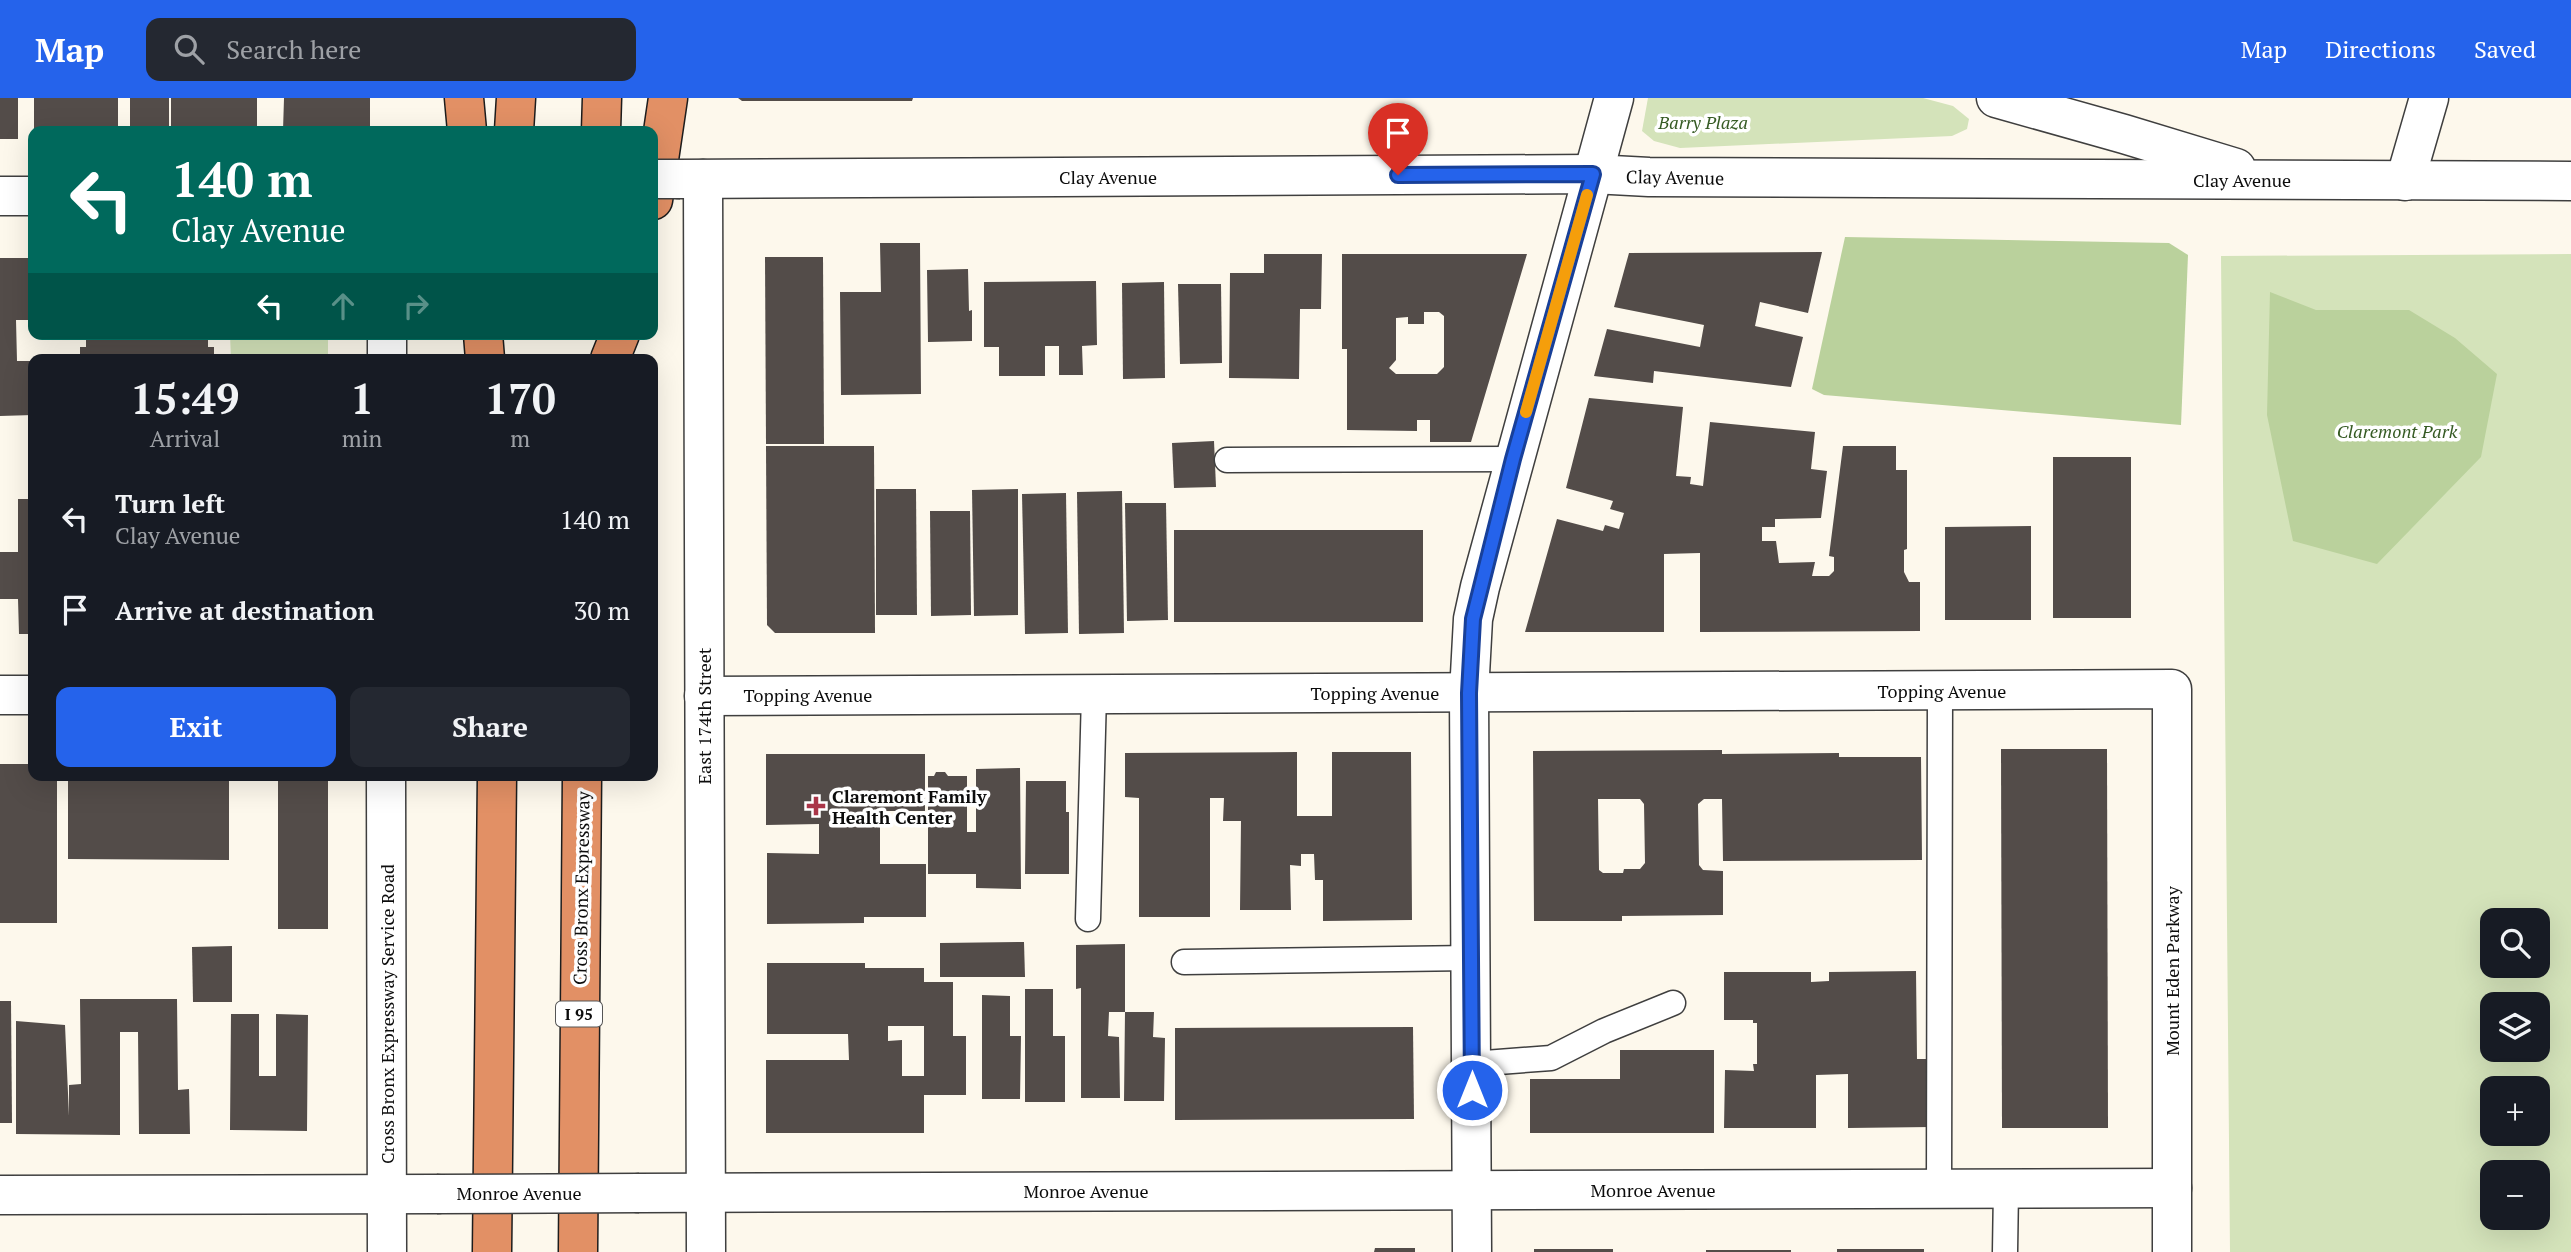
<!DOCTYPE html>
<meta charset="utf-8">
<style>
body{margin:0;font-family:"PT Serif",serif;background:#242831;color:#f1f3f6;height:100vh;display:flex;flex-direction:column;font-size:26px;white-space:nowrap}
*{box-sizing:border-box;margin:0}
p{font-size:23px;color:#9ea1a6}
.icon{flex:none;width:38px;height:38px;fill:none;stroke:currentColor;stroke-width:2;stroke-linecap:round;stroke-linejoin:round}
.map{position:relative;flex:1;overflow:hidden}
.panel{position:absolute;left:28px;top:256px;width:630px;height:427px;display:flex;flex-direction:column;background:#171b24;border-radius:14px;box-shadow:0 7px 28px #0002}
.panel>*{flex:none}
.guide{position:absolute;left:28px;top:28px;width:630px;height:214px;border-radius:14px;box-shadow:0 7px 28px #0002;background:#00695c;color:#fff;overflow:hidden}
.buttons{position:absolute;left:2480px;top:810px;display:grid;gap:14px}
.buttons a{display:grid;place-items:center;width:70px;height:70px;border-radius:14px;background:#171b24;box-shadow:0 7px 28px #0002;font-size:35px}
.pin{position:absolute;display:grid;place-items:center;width:60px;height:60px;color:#fff;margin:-72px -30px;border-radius:50% 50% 50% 0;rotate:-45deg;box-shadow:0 0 7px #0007}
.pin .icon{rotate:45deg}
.me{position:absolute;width:77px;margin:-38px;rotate:0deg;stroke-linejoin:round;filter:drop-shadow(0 0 5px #0008)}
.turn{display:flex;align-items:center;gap:24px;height:147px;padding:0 28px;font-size:32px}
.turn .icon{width:91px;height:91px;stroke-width:2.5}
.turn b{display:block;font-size:49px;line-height:60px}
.lanes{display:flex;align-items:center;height:66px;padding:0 28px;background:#0003;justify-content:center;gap:35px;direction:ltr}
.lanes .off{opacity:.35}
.eta{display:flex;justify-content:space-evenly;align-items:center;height:119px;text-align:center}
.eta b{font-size:42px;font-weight:700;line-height:49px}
.primary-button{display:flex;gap:14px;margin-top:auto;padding:14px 28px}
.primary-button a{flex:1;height:80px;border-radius:14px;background:#2563eb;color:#fff;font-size:28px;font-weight:700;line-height:80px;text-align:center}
.primary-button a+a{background:#242831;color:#f1f3f6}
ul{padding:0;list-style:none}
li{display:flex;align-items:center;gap:21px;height:91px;padding:0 28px}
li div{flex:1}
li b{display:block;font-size:26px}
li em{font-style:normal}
header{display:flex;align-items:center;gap:42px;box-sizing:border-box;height:98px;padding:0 35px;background:#2563eb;color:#fff}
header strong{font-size:33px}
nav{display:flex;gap:38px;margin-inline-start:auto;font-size:24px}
.search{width:490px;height:63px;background:#242831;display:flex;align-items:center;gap:18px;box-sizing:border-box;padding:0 24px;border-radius:14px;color:#9ea1a6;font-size:26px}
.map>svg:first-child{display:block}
</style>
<header>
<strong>Map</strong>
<div class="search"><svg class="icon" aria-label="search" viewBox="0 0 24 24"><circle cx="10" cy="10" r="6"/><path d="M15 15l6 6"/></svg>Search here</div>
<nav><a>Map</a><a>Directions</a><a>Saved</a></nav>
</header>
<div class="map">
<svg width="2571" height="1154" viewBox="0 0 2571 1154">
<rect width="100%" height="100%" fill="#fdf8ec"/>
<!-- green -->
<g fill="#d4e3ba" fill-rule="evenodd">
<path d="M1648 0H1923L1953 8 1969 21 1967 31 1952 38 1680 50 1654 43 1642 33Z"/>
<path d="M2571 156V1154H2230L2221 158ZM2492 822H2538V868H2492ZM2492 906H2538V952H2492ZM2492 990H2538V1036H2492ZM2492 1074H2538V1120H2492Z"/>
<path d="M230 236H328V261H231Z"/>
</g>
<!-- forest -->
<g fill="#bad19c">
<path d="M1845 139 2169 145 2188 157 2181 327 1824 297 1812 291Z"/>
<path d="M2270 194 2316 212H2409L2455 240 2497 276 2481 359 2377 466 2293 443 2267 317Z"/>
</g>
<!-- building -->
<g fill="#534c49" fill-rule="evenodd">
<rect x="0" y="0" width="18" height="41"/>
<rect x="34" y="0" width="84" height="33"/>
<rect x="130" y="0" width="39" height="33"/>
<rect x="171" y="0" width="86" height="33"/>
<path d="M284 0H370V33H283Z"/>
<path d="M738 0H913L912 3H742Z"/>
<path d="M880 145H920L921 296 841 297 840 194H881Z"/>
<path d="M1822 154 1808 215 1760 204 1755 228 1803 239 1791 289 1654 273 1653 285 1594 278 1607 231 1700 249 1704 227 1614 209 1629 155Z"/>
<path d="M1264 156H1322L1321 211H1300L1299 281 1229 280 1230 175H1264Z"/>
<path d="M1342 156H1527L1471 344H1430V322H1417V333L1347 332V251H1342ZM1424 214H1439L1444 218V269L1437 276H1396L1389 270 1396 262V220L1408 219V226H1424Z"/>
<path d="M765 159H823L824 346H766Z"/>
<path d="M0 160H33V222H16L17 263H33V317L0 318Z"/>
<path d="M968 171 969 213 972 212V243L928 244 927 172Z"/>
<path d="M1096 183 1097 247 1082 248 1083 277H1059V248H1045V278H999V249H984V184Z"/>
<path d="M1164 184 1165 280 1123 281 1122 185Z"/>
<path d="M1178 186H1221L1222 265 1180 266Z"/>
<path d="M86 236H208V249H214V261H80V249H86Z"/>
<path d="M1589 300 1683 309 1676 378 1691 379 1690 386 1703 388 1710 324 1815 334 1811 371 1827 373 1821 420 1775 421V429H1762V443H1776L1779 465 1815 464 1812 478H1829L1834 473V459L1829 458 1843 348H1896V372H1907V451L1904 452V474L1909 484H1920V533L1700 534V455L1664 456V534H1525L1557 421 1603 433 1605 427 1619 431 1624 415 1610 411 1613 403 1566 390Z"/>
<path d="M1214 343 1216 389 1174 390 1172 345Z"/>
<path d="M766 348H874L875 535H775L767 527Z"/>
<rect x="2053" y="359" width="78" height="161"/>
<path d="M876 391H916L917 517H876Z"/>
<path d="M1018 391V517L974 518 972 392Z"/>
<path d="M1122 393 1124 535 1079 536 1077 394Z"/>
<path d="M1066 395 1068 535 1025 536 1022 396Z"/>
<path d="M18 401H33V536H19L18 501H0V454H18Z"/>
<path d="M1125 405H1166L1168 522 1127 523Z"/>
<path d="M930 413H970L971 517 931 518Z"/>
<path d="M2031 428V522H1945V429Z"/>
<rect x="1174" y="432" width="249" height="92"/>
<path d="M2001 651H2107L2108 1030H2002Z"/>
<path d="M1722 652V656L1839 655V659H1921L1922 762 1723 763 1722 701H1704L1698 706 1699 767 1703 772 1723 773V817L1622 818V823H1534L1533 653ZM1598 701H1640L1644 706 1645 765 1640 771H1624L1623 775H1603L1599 772Z"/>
<path d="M1297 654V718H1332V654H1411L1412 822 1323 823V782H1315L1314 756H1301V768L1290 767 1291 812H1240L1241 723H1223L1224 700H1210V819H1139V700L1125 699V655Z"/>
<path d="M766 656H925V713H880V766H926V819H864V825L767 826V755L819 756V726L766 727Z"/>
<path d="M0 666H33V677H57V825H0Z"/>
<path d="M1020 670 1021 791 976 790V776H928V678H934L936 674H945L948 678H967V734H976V671Z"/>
<path d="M68 677H229V762L68 761Z"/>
<rect x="278" y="677" width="50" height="154"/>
<path d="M1026 683H1066V714H1069V776H1025Z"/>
<path d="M1024 844 1025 879H940V845Z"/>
<path d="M1125 846V914H1109L1108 938 1119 939 1120 1000H1081V890L1076 891V847Z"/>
<path d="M232 848V904H193L192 849Z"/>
<path d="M767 865H865V870H924V884H953V938H966V997H924V1035H766V962H849L848 936H767ZM888 928H924V978H902V942L888 943Z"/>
<path d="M1916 873 1917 961H1930L1931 1029 1848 1030V976L1816 977V1030H1724L1725 972 1754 973 1753 966H1757V925H1753V922H1724V874H1811V884L1829 883V874Z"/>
<path d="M1025 891H1053V938H1065V1004H1025Z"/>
<path d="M982 897 1010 898V938H1021L1020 1001H982Z"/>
<path d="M80 901H177L178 992 189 991 190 1036H139L138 934H120V1037L16 1036V923L65 927 69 1018V987L81 986Z"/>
<path d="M0 903H11L12 1025H0Z"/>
<path d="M1125 914H1154L1153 939 1165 940 1164 1003H1124Z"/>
<path d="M231 916H259V978H276V916L308 917 307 1033 230 1032Z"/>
<path d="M1413 929 1414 1021 1175 1022V930Z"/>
<path d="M1620 952H1714V1035H1530V981H1620Z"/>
<path d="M1375 1150H1415V1154H1374Z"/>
<rect x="1534" y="1151" width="79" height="3"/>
<rect x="1837" y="1151" width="87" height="3"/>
<rect x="1706" y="1152" width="85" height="2"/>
</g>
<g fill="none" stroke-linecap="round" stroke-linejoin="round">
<!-- lane casing -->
<g stroke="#3f3f3f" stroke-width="27">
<g id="lane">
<path d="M1227 362 1513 361"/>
<path d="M1088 821 1094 596"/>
<path d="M1184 864 1471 860"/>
<path d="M1472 966 1551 960 1604 933 1673 905"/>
<path d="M1939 1091 1940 593"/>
<path d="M2005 1154 2006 1091"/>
</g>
</g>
<!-- street casing -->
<g stroke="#3f3f3f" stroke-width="41">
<g id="street">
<path d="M1996 0 2124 36 2236 70"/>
<path d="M680 81 1593 76 1649 79 2571 83"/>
<path d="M703 81 706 1154"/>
<path d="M2405 83 2429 0"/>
<path d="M0 98H33"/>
<path d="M387 261V236"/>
<path d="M0 597H33"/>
<path d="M704 598 2172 591V1154"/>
<path d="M386 677 387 1154"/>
<path d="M639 1095 2172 1090"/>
<path d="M0 1097 437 1096"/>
<path d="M1472 1154 1469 595 1473 521 1480 489 1614 0"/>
</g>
</g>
<!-- highway casing -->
<g stroke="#1d1d1d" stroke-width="41">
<g id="highway">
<path d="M464 0 467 33"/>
<path d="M514 33 516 0"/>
<path d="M601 33 602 0"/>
<path d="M653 102 668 0"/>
<path d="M483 236 485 261"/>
<path d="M610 261 620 236"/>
<path d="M492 1154 497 677"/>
<path d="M578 1154 582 677"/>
</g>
</g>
<!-- lane -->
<use href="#lane" stroke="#fff" stroke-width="24"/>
<!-- street -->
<use href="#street" stroke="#fff" stroke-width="38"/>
<!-- highway -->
<use href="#highway" stroke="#e29065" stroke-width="38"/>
<!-- street-bridge casing -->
<g stroke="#3f3f3f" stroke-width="41" stroke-linecap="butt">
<g id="street-bridge">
<path d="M653 81H680"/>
<path d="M437 1096 639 1095"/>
</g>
</g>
<!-- street-bridge -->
<use href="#street-bridge" stroke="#fff" stroke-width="38"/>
</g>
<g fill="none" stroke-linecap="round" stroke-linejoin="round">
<!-- route casing -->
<g stroke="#184099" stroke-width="18">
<path id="route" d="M1398 77 1593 76 1513 361 1473 521 1469 595 1472 992"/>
</g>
<!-- route -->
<use href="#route" stroke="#2563eb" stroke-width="12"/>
<!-- slow -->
<path stroke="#f59e0b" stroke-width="12" d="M1526 314 1587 97"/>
</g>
<!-- markers -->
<path fill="#aa3548" stroke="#fff" stroke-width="2.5" d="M812.5 697.5h7v7h7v7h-7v7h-7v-7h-7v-7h7z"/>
<g text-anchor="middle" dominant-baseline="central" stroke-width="7" stroke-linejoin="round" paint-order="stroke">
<!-- shield labels -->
<rect fill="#fff" stroke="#555" stroke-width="2" x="556" y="903.5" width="46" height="25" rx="5"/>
<g font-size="16" font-weight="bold" fill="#0c0c0c">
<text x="579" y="916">I 95</text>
</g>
<!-- park labels -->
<g font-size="18" font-style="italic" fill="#365b24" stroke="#fff">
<text x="1703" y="24">Barry Plaza</text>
<text x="2397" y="333">Claremont Park</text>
</g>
<!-- street labels -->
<g font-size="18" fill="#0c0c0c" stroke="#fff">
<text x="1108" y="79">Clay Avenue</text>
<text transform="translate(1675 79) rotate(1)">Clay Avenue</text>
<text x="2242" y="82">Clay Avenue</text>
<text x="1942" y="593">Topping Avenue</text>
<text x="1375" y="595">Topping Avenue</text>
<text x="808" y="597">Topping Avenue</text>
<text transform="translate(704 618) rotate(-90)">East 174th Street</text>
<text transform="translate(581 790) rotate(-89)">Cross Bronx Expressway</text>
<text transform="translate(2172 873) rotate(-90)">Mount Eden Parkway</text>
<text transform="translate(387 916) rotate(-90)">Cross Bronx Expressway Service Road</text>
<text x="1653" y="1092">Monroe Avenue</text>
<text x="1086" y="1093">Monroe Avenue</text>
<text x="519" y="1095">Monroe Avenue</text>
</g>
<!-- poi labels -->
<g font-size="18" font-weight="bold" fill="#0c0c0c" stroke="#fff" text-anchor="start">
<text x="832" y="698">Claremont Family<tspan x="832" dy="21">Health Center</tspan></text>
</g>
</g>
</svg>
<div class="buttons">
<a><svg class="icon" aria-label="search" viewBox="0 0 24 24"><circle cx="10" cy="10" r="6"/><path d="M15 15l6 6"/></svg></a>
<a><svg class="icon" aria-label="layers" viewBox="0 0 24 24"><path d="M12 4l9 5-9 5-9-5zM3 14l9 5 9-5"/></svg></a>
<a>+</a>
<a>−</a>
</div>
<div class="pin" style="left:1398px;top:77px;background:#d93025"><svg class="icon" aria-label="arrive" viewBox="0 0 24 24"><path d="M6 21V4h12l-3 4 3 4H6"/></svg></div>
<svg class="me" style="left:1472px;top:992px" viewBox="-20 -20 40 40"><circle r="17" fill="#2563eb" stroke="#fff" stroke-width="3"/><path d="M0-11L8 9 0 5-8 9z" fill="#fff"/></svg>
<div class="guide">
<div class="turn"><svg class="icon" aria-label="left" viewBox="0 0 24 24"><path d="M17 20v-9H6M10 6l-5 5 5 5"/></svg><div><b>140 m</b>Clay Avenue</div></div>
<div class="lanes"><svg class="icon" aria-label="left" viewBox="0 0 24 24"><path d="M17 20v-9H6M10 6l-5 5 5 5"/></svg><svg class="icon off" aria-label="ahead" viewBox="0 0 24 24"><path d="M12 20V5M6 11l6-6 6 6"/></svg><svg class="icon off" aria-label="right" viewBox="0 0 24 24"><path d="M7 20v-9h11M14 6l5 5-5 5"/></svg></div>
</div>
<section class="panel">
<div class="eta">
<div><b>15:49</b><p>Arrival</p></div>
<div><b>1</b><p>min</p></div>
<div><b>170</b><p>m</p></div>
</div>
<ul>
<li><svg class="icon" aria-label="left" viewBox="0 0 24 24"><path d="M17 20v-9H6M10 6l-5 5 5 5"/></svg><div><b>Turn left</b><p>Clay Avenue</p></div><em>140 m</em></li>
<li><svg class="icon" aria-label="arrive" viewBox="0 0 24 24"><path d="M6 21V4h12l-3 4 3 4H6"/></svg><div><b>Arrive at destination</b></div><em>30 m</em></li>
</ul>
<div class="primary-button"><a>Exit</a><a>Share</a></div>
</section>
</div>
